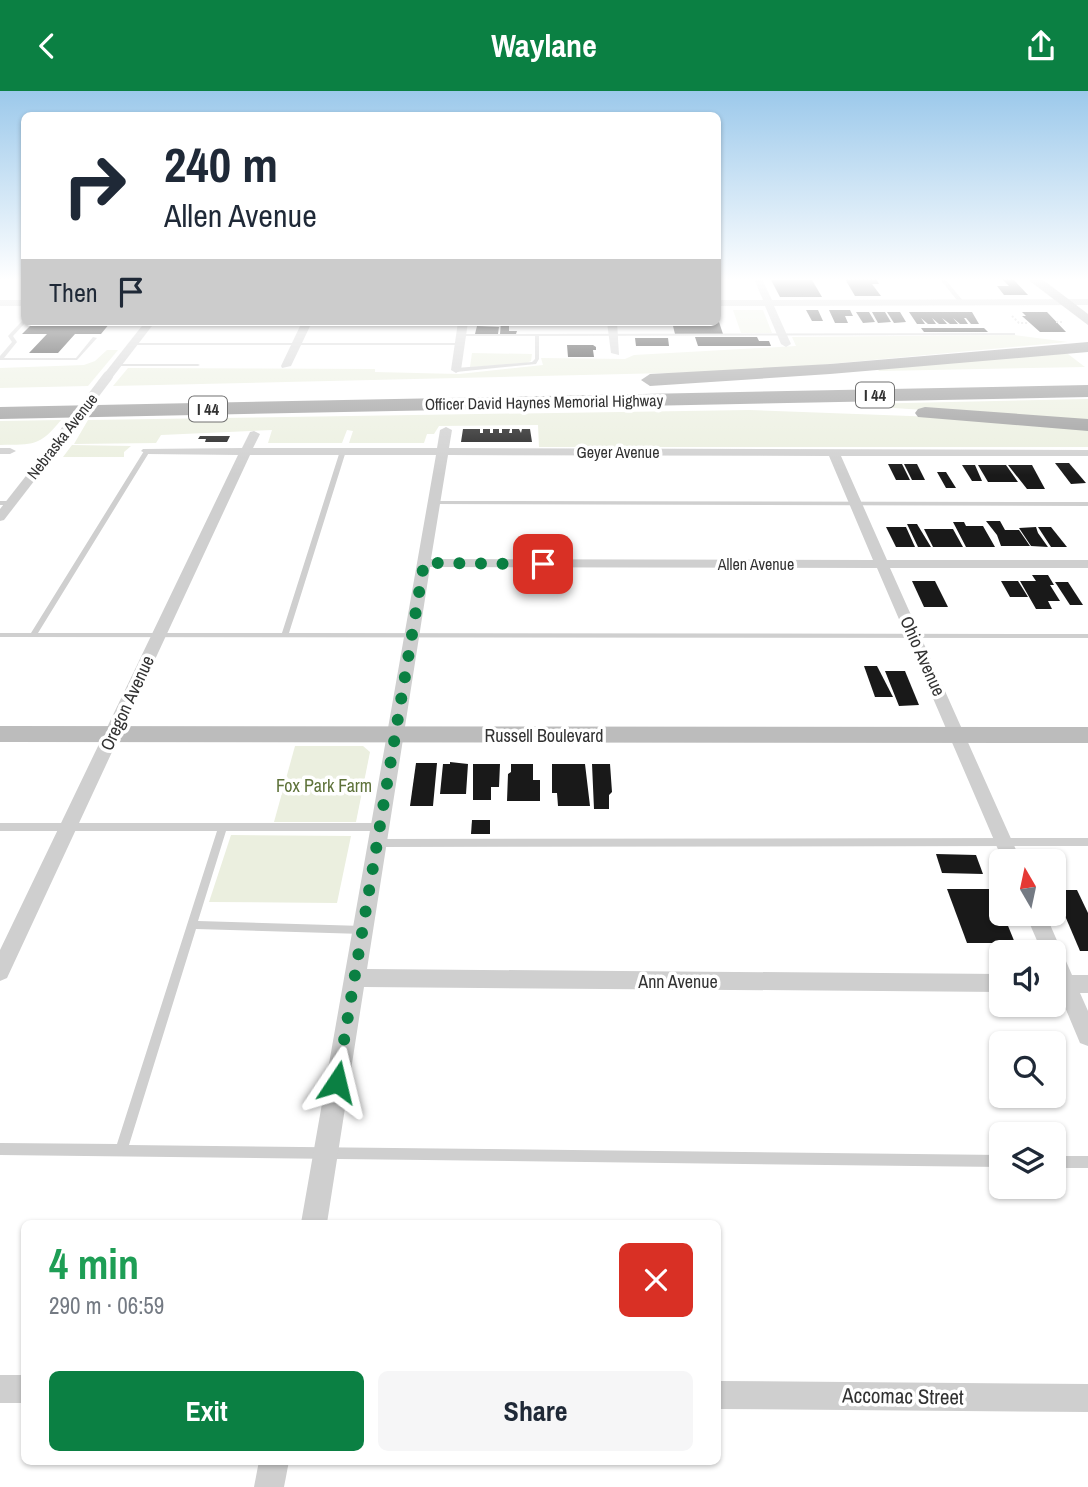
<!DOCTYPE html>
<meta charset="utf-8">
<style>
body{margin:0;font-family:"Archivo Narrow",sans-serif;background:#f6f6f7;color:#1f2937;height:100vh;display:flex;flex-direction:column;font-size:26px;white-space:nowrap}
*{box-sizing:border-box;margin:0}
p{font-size:23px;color:#747a83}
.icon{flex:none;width:38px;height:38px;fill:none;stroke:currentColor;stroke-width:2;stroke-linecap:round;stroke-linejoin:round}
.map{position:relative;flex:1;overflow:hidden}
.details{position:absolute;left:21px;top:1129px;width:700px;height:245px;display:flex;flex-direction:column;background:#fff;border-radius:10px;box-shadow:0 2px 5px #0004}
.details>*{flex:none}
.guide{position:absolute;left:21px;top:21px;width:700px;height:214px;border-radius:10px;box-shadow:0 2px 5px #0004;background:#fff;color:#1f2937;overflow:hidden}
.needle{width:46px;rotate:351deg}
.controls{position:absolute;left:989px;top:758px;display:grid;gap:14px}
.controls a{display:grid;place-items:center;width:77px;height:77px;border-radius:10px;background:#fff;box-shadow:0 2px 5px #0004;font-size:35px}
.pin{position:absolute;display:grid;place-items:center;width:60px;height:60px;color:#fff;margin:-30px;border-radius:14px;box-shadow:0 4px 10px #0006}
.me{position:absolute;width:77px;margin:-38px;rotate:10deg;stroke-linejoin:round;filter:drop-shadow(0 0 5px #0008)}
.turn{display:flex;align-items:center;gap:24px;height:147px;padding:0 28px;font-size:32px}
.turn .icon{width:91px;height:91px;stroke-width:2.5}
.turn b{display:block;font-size:49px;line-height:60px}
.then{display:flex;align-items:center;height:66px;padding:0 28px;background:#0003;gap:14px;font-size:26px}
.round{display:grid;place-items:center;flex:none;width:74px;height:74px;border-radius:10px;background:#f6f6f7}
.head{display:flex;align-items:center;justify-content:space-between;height:119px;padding:0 28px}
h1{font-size:42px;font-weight:800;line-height:52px;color:#1e9e55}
.action{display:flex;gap:14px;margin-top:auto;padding:14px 28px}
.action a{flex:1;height:80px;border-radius:10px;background:#0b8043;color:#fff;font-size:28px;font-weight:800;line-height:80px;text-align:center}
.action a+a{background:#f6f6f7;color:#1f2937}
header{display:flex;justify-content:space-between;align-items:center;height:91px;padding:0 28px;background:#0b8043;color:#fff;font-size:32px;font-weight:800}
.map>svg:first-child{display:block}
</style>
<header><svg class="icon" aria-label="back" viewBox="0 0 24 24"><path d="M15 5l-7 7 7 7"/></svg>Waylane<svg class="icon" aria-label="share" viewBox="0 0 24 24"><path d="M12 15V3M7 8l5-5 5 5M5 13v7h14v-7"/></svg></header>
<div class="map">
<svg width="1088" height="1396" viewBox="0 0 1088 1396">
<rect width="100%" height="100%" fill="#fff"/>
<!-- green -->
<g fill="#ebefdf">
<path d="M733 219H763L772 242H741Z"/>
<path d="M1015 244 1068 251 754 280 113 295 128 277 375 278V281L459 283 543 274 541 267 625 268 634 264 796 255 792 246Z"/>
<path d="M107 259H118L88 295 0 297V277L84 274 95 270Z"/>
<path d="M472 262 532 263 531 270 527 272 470 276Z"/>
<path d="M1043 262 1068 263 1085 276 879 280 877 277Z"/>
<path d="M1088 308V330L864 315 862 313Z"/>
<path d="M749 319 937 326 1088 339V356H539L538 334 439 335 434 343H427L424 352H349L353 340 347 339 342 352H268L272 339 161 344 156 352 74 353 88 329Z"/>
<path d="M61 329C39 356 34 353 0 354V330Z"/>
<path d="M72 354 131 355 124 361V366H63Z"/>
<path d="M295 655H363L370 661 356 731H274Z"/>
<path d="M231 744 351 745 337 812 209 811Z"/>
</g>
<!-- building -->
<g fill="#191919">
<path d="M845 188H876L879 193H872L881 205H855Z"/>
<path d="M1002 188H1013L1028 204H1004L997 195H1009Z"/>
<path d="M771 189H812L822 206H780Z"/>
<path d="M806 219H818L823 230H812Z"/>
<path d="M829 219H850L853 225H845L848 232H835Z"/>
<path d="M856 221H869L875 231 863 232Z"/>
<path d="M872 221H885L891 231 878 232Z"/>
<path d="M887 221H900L906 231 894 232Z"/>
<path d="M909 221H972L979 233H971L966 227H964L968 233H960L953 227 958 233H950L942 227 947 233H939L932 227 936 233H928L921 227 925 233H917Z"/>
<path d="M1022 221H1047L1066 241H1040L1022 225H1026Z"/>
<path d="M62 231 81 232H110L101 243H75L58 262H29L47 243H22L32 233Z"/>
<path d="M501 231H509V240H517L516 243H500Z"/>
<rect x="518" y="231" width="34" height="4"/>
<path d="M672 231H719L723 243H675Z"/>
<path d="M477 235 499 236 498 243H475Z"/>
<path d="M921 237H984L988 241H924Z"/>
<path d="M695 246H757L759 250H769L771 255H698Z"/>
<path d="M635 247H668L669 255H636Z"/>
<path d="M567 254H593L596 256V259H593L594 266H568Z"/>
<path d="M463 338H480V342H483V338H490V342H493V338H499V342H502V338H510L509 342H512V338H519L521 342 522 338H530L532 351H461Z"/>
<path d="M200 345H230L227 351H205L206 348H198Z"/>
<path d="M1055 372H1069L1086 392 1071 393Z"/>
<path d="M888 373H902L910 389H896Z"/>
<path d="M904 373H917L925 389H912Z"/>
<path d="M962 374H975L982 390H972Z"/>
<path d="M978 374H1006L1018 391H988Z"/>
<path d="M1008 374H1032L1045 398H1027Z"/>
<path d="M937 381H946L956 397H946Z"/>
<path d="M986 430H1000L1005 439H1019L1030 455H1001L997 444Z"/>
<path d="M953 431H964L966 435H983L995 456H966Z"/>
<path d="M907 433H917L931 456H918Z"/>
<path d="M886 436H906L915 456H896Z"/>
<path d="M1036 436 1038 442 1048 456 1031 455 1019 437Z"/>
<path d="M1038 436H1051L1067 456H1051Z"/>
<path d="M924 438H953L963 456H933Z"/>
<path d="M1032 484H1048L1054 494H1050L1060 510H1048L1052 518H1036L1020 490H1036Z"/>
<path d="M912 490H935L948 516H924Z"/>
<path d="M1001 490H1018L1028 506H1010Z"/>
<path d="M1055 491H1068L1083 514H1070Z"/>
<path d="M864 575H877L893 606H875Z"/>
<path d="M885 580H905L919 614 899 615Z"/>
<path d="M450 671 468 673 466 703H440L443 673H450Z"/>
<path d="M416 672H437L433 715H410Z"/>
<path d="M473 673H500L499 696H491V709H473Z"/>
<path d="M511 673H533V689H540V710H507L508 683 511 681Z"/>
<path d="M552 673H585L590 715H558L557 702H552Z"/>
<path d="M592 673H610L612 701 609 704V718H594Z"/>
<path d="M472 729H490V743H471Z"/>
<path d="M936 763 976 764 983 783 942 782Z"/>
<path d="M947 798H993L1015 852H967Z"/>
<path d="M1054 799H1077L1088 822V860H1080Z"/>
</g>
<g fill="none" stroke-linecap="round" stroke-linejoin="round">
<!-- path -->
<g stroke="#cfcfcf" stroke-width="2" stroke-dasharray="2 2" stroke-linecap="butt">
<path d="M1012 225 1019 232H1028"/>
<path d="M1056 231H1062"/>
</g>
<!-- service -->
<g fill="#cfcfcf" fill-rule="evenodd">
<path d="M940 188H945L964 211V213H960Z"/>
<path d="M22 230 26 231 13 245 17 251 4 267H76L93 246 97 247 77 269H0V265L12 251 8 245Z"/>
<path d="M1013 242H1015V244L539 245V268L536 273 456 281 453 279 456 277 532 271 535 268V245H459V244L461 243Z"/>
<path d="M132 252H460L462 253 460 254H130V252Z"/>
<path d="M116 273H198L200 274 198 275H114V274Z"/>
<path d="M343 358 346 360 289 542 1088 543V547L0 546V542H31L144 360 147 358 150 360 38 542H282L340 360Z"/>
<path d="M0 410H11L14 412 11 414H0Z"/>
<path d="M433 410 1088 411V415L431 413V411Z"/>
<path d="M0 732H380L383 734 385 736 383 738 380 740H226L198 830 363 835 367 836 368 839 367 842 363 843 196 838 129 1054 1001 1064V1076L0 1064V1052L117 1053 217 740H0Z"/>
<path d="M1088 747V755L377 756 374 755 372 752 374 749 377 748Z"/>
<rect x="1054" y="1065" width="34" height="12"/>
</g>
<!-- minor -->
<g fill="#cfcfcf" fill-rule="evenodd">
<path d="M754 188H762L772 209 1088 208V214L774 215 791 253 786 256 781 253 765 215H718V209H763Z"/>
<rect x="0" y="209" width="24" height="6"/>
<path d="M145 231H155L112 287H104V283Z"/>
<path d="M302 231H312L291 275 282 277 281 275Z"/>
<path d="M458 231H468L461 279 456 282 451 279Z"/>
<path d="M607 231H617L619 264 611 262Z"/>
<path d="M446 336 452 339 449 357 1088 359V365H841L887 469H1088V477H890L1021 770H1003L877 477 430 476 367 878 1001 883V901L364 896 327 1132H301L436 364H250L7 887 0 890V859L238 364 147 363 141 360 143 358 242 357 250 341 254 340 260 343 253 357H437L440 339ZM448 364 829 365 873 469 431 468Z"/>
<path d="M62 339 72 341 4 429 0 430V418Z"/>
<path d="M0 357H10L16 360 10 363H0Z"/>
<path d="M1025 822H1045L1072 884H1088V902H1080L1088 920V955L1080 952 1059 902 1054 901V861H1042Z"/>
<rect x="0" y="1284" width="24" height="28"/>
<path d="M718 1290 1088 1293V1321L718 1318Z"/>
<path d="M259 1370H289L284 1396H254Z"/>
</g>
<!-- secondary -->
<path fill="#bcbcbc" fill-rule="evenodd" d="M0 635 1088 636V652L0 651Z"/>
<!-- primary -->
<path fill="#aaa" fill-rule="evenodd" d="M1027 188H1042L1088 223V234Z"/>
<!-- motorway -->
<g fill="#999" fill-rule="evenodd">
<path d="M1088 251V261L830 283 650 295 641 289 650 283 830 273Z"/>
<path d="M1088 294V306L0 328V316Z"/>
<path d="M925 316 1088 328V340L918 326 915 322 918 318Z"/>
</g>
<!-- minor-bridge-far1 -->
<path stroke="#cfcfcf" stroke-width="10" d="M77 326 108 285"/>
<!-- minor-bridge -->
<path stroke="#cfcfcf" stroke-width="12" d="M66 341 79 324"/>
</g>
<!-- sky -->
<linearGradient id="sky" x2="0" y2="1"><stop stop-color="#9cc9eb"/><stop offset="0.49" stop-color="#fff"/><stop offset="1" stop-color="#fff" stop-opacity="0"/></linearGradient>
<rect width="1088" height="384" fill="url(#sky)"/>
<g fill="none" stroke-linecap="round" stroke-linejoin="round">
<!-- route -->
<path stroke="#0b8043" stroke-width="12" stroke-dasharray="0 21.6" d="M337 991 424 472 543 473"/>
</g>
<g text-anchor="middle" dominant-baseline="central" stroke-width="7" stroke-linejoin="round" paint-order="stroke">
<!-- shield labels -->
<g fill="#fff" stroke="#707070" stroke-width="2">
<rect x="856" y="291.5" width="38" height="25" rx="5"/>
<rect x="189" y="305.5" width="38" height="25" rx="5"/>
</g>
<g font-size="16" font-weight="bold" fill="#323232">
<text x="875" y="304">I 44</text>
<text x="208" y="318">I 44</text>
</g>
<!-- far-street labels -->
<g font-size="16" fill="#323232" stroke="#fff">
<text transform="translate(544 311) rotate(-1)">Officer David Haynes Memorial Highway</text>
<text transform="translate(62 345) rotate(-52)">Nebraska Avenue</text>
<text x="618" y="361">Geyer Avenue</text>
<text x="756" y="473">Allen Avenue</text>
</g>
<!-- street labels -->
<g font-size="18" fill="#323232" stroke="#fff">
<text transform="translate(923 565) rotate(66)">Ohio Avenue</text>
<text transform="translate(127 612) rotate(-65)">Oregon Avenue</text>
<text x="544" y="644">Russell Boulevard</text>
<text x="678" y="890">Ann Avenue</text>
</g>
<!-- park labels -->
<g font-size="18" fill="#5e723a" stroke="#fff">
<text x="324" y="694">Fox Park Farm</text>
</g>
<!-- near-street labels -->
<g font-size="21" fill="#323232" stroke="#fff">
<text transform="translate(903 1305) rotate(1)">Accomac Street</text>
</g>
</g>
</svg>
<div class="controls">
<a><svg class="needle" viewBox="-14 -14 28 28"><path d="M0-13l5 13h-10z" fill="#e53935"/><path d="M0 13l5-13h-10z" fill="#747a83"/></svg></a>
<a><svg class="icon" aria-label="sound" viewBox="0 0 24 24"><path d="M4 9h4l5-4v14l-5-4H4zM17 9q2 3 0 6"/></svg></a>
<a><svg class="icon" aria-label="search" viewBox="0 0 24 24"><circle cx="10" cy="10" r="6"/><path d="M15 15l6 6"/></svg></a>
<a><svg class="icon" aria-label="layers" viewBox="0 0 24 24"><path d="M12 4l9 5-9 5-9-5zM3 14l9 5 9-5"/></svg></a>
</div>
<div class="pin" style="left:543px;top:473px;background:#d93025"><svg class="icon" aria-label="arrive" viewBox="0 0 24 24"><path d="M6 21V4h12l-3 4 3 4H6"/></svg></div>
<svg class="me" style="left:337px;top:991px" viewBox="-20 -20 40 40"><path d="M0-17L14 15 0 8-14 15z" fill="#0b8043" stroke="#fff" stroke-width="4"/></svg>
<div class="guide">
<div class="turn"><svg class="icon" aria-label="right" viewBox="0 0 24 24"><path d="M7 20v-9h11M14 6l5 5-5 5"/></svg><div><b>240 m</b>Allen Avenue</div></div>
<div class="then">Then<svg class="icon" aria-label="arrive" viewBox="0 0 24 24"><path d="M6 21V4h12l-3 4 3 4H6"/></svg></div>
</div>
<section class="details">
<div class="head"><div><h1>4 min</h1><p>290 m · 06:59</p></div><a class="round" style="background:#d93025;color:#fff"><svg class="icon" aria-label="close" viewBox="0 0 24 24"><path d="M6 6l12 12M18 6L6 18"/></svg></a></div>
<div class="action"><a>Exit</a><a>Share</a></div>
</section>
</div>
